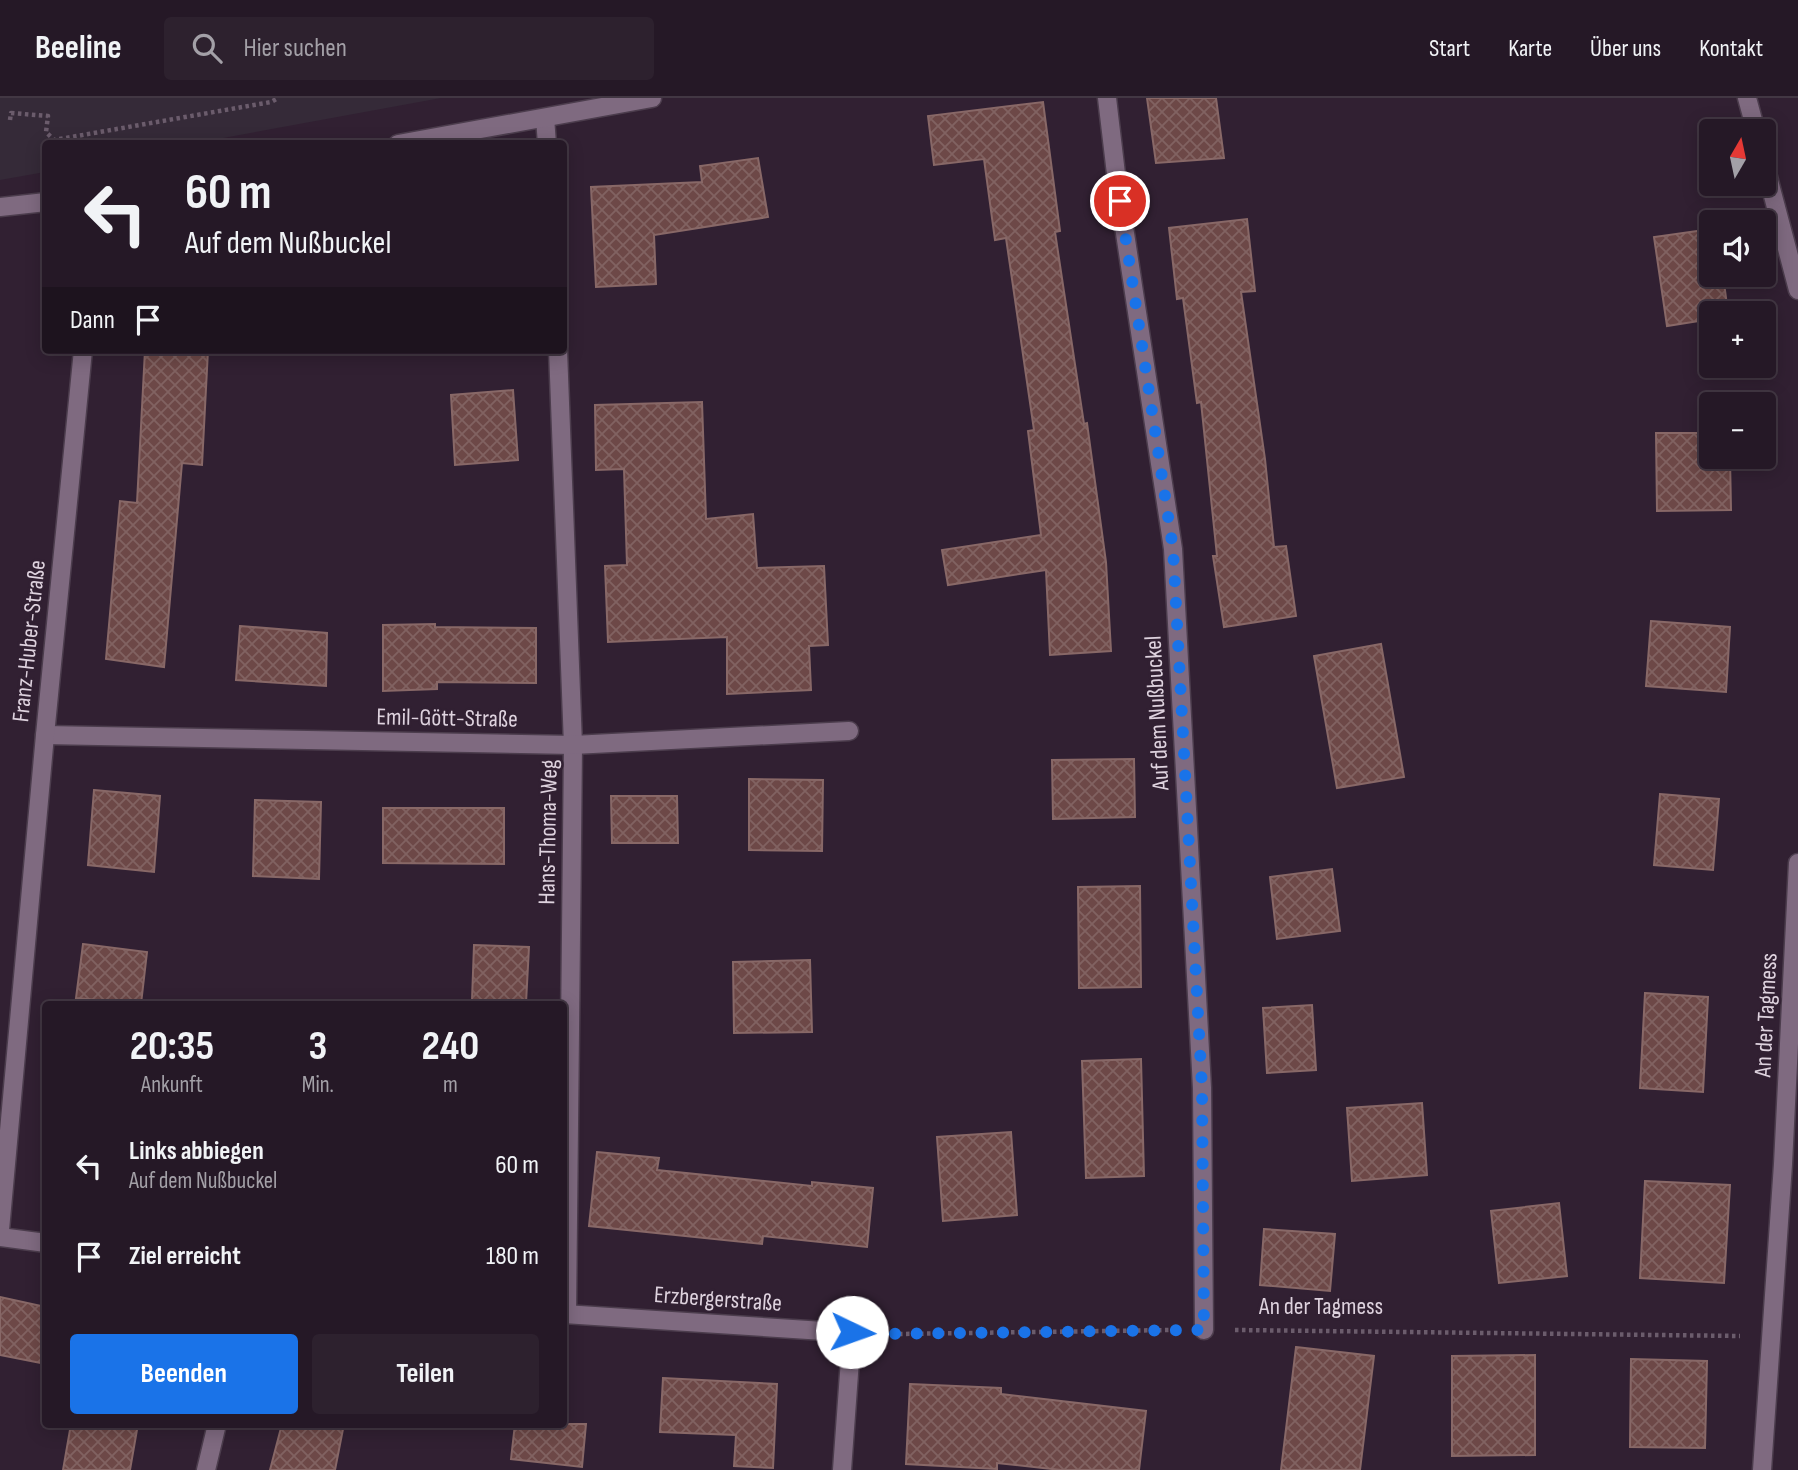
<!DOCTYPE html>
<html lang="de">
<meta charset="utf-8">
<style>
body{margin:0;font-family:"Sofia Sans Condensed",sans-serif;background:#2d212e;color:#f1f3f6;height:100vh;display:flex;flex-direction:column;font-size:26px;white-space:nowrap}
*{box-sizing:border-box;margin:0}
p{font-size:23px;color:#a3a0a7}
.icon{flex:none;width:38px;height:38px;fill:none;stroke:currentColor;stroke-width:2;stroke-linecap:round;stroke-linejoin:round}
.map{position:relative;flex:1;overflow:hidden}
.sheet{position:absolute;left:42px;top:903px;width:525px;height:427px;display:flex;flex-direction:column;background:#251826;border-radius:7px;box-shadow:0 4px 18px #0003,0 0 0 2px #423743}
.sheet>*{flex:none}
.hud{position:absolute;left:42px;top:42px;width:525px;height:214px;border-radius:7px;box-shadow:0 4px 18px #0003,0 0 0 2px #423743;background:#251826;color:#f1f3f6;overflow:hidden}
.needle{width:46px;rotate:9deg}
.fabs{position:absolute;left:1699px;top:21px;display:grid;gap:14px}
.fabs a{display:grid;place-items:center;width:77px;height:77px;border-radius:7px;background:#251826;box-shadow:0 4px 18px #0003,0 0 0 2px #423743;font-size:35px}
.pin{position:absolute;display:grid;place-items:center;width:60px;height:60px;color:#fff;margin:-30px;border:4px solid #fff;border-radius:50%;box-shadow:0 2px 7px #0007}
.me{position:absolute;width:77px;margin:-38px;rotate:93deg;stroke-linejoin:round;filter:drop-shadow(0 0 5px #0008)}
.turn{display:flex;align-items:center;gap:24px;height:147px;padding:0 28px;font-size:32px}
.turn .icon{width:91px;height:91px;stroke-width:2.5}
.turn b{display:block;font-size:49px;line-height:60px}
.then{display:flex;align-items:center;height:66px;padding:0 28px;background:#0003;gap:14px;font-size:26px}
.eta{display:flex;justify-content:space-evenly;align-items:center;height:119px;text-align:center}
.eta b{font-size:42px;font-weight:700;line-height:49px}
.button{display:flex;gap:14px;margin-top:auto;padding:14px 28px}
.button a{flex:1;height:80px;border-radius:7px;background:#1a73e8;color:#fff;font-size:28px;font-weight:700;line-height:80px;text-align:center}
.button a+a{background:#2d212e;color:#f1f3f6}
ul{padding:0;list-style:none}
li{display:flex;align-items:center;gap:21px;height:91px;padding:0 28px}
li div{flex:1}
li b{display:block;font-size:26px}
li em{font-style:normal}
header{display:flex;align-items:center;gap:42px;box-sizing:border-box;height:98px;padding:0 35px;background:#251826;border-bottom:2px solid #423743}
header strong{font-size:33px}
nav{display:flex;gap:38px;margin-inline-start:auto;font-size:24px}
.search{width:490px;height:63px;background:#2d212e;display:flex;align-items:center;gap:18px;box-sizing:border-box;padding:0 24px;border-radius:7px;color:#a3a0a7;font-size:26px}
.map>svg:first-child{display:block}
</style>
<header>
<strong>Beeline</strong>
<div class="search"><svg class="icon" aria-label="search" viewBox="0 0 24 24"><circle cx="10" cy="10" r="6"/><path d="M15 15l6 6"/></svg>Hier suchen</div>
<nav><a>Start</a><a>Karte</a><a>Über uns</a><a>Kontakt</a></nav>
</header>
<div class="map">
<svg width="1798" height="1372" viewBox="0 0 1798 1372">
<defs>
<pattern id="building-cross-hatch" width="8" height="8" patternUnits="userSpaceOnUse" patternTransform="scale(1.75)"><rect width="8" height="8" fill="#6d4847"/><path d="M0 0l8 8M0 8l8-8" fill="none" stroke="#816261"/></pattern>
</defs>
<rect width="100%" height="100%" fill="#312032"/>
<!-- medical -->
<path fill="#352a38" d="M0 0H441L196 45 46 46 45 74 0 82Z"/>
<!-- building -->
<g fill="url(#building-cross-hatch)" stroke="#886867" stroke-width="2">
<path d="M1147 0H1216L1224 60 1156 65Z"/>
<path d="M1043 4 1060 133 1055 134 1084 326 1087 325 1106 464 1111 553 1050 557 1046 472 948 487 942 452 1041 437 1028 333 1034 332 1006 140 995 142 984 61 934 67 928 18Z"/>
<path d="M758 60 768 119 654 137 656 186 596 189 591 89 702 84 700 68Z"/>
<path d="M1247 121 1255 193 1241 194 1265 361 1274 449 1286 448 1296 518 1224 529 1213 458H1217L1201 304 1197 305 1183 200 1177 201 1169 130Z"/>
<path d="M1712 131V177H1723L1728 215H1712V221L1667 228 1654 139Z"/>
<path d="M145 252H208L202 367 182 365 164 569 106 561 120 403 137 405Z"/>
<path d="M513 292 518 362 455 367 451 297Z"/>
<path d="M702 304 706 421 753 416 757 470 824 468 828 547 809 548 811 592 727 596V539L608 544 605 468 627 467 624 371 596 372 595 307Z"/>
<path d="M1656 335H1712V359H1730L1731 412 1657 413Z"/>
<path d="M1651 523 1730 529 1726 594 1646 588Z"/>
<path d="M435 526V529L536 530V585L437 584V591L383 593V527Z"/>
<path d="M240 528 327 535 326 588 236 582Z"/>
<path d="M1381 546 1404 679 1337 690 1314 558Z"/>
<path d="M1134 661 1135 719 1053 721 1052 662Z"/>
<path d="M749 681 823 682 822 753 749 752Z"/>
<path d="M94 692 160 698 154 774 88 767Z"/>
<path d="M1660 696 1719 701 1713 772 1654 767Z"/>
<path d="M611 698H677L678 745H612Z"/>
<path d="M255 702 321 704 319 781 253 778Z"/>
<path d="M383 710H504V766L383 765Z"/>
<path d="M1332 771 1340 833 1277 841 1270 779Z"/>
<path d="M1140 788 1141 889 1079 890 1078 789Z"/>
<path d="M83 846 147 854 141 906 76 900Z"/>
<path d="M474 847 529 849 526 905 472 902Z"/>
<path d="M810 862 812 934 734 935 733 864Z"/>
<path d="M1645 895 1708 899 1703 994 1640 990Z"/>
<path d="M1312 907 1316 972 1267 975 1263 910Z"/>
<path d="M1141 961 1144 1078 1086 1080 1082 963Z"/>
<path d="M1422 1005 1427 1077 1352 1083 1347 1010Z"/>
<path d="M1011 1034 1017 1117 943 1123 937 1039Z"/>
<path d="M597 1054 659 1060 657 1072 812 1088V1084L873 1090 867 1149 763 1138 762 1146 589 1128Z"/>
<path d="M1645 1083 1730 1087 1724 1185 1640 1180Z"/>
<path d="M1559 1105 1567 1178 1499 1185 1491 1113Z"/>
<path d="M1264 1131 1335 1136 1330 1193 1260 1187Z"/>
<path d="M0 1199 46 1209V1266L0 1257Z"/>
<path d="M1296 1249 1374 1258 1360 1372H1281Z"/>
<path d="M1535 1257V1357L1452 1358V1258Z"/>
<path d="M1631 1261 1707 1263 1705 1350 1630 1349Z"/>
<path d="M663 1280 777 1286 773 1370 734 1368 736 1337 660 1334Z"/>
<path d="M910 1286 1001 1290V1296L1146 1313 1139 1372H1061L997 1365V1371L906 1366Z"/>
<path d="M71 1326H138L130 1372H63Z"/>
<path d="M282 1326H344L335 1372H270Z"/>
<path d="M515 1326H586L582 1369 511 1361Z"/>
</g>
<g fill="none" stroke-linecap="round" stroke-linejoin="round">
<!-- minor casing -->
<g stroke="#4c3d4d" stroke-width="21">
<g id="minor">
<path d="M1107 0 1116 76 1173 451 1202 990 1204 1232"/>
<path d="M1747 0 1756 33"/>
<path d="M545 20 547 46"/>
<path d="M398 46 652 0"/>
<path d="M1764 64 1798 192"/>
<path d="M0 109 46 104"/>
<path d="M558 252 573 647 567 1216"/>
<path d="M45 637 573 647 849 633"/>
<path d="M0 1132 45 637 83 252"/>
<path d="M0 1139 46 1145"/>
<path d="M564 1216 870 1236"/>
<path d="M206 1372 217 1326"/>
<path d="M842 1372 852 1234"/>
<path d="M1762 1372 1783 1066 1798 765"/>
</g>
</g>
<!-- path -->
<g stroke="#6b5c6c" stroke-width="4.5" stroke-dasharray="3.5 3.5" stroke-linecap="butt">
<path d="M10 22 11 15 48 18 46 34 54 42 271 4 278 0"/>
<path d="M1235 1232 1740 1238"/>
<path d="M899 1236 1173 1232"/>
</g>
<!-- minor -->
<use href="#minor" stroke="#7f6a80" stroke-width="18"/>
</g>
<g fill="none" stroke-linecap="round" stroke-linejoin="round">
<!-- route -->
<path stroke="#1a73e8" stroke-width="12" stroke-dasharray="0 21.6" d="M852 1234 870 1236 1204 1232 1202 990 1173 451 1120 103"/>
</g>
<g text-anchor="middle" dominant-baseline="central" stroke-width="5" stroke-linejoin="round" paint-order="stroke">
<!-- street labels -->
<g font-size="24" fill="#ded2de" stroke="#312032">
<text transform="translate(29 543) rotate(-84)">Franz-Huber-Straße</text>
<text transform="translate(1157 615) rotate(-93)">Auf dem Nußbuckel</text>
<text transform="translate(447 620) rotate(1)">Emil-Gött-Straße</text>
<text transform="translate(548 734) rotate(-89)">Hans-Thoma-Weg</text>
<text transform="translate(1766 917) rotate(-87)">An der Tagmess</text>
<text transform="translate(718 1201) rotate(4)">Erzbergerstraße</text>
<text x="1321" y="1208">An der Tagmess</text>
</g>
</g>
</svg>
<div class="fabs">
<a><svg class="needle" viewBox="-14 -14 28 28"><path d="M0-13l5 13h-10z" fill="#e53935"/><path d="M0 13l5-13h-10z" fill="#a3a0a7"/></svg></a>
<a><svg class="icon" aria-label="sound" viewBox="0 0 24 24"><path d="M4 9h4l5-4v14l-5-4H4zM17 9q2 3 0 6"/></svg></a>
<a>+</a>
<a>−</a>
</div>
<div class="pin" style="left:1120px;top:103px;background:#d93025"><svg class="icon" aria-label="arrive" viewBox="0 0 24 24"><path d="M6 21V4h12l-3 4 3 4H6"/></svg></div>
<svg class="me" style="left:852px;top:1234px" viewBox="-20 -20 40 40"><circle r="19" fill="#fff"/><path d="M0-13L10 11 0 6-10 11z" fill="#1a73e8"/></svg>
<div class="hud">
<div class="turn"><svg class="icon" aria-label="left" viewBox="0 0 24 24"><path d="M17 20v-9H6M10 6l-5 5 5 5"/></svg><div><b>60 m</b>Auf dem Nußbuckel</div></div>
<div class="then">Dann<svg class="icon" aria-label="arrive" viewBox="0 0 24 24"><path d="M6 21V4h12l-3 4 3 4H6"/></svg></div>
</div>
<section class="sheet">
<div class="eta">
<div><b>20:35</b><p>Ankunft</p></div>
<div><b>3</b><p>Min.</p></div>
<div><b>240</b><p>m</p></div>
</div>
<ul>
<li><svg class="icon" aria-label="left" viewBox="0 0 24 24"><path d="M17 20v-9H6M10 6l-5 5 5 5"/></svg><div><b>Links abbiegen</b><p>Auf dem Nußbuckel</p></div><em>60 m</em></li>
<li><svg class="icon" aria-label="arrive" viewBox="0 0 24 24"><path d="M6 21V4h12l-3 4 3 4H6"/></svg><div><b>Ziel erreicht</b></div><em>180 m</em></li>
</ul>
<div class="button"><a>Beenden</a><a>Teilen</a></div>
</section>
</div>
